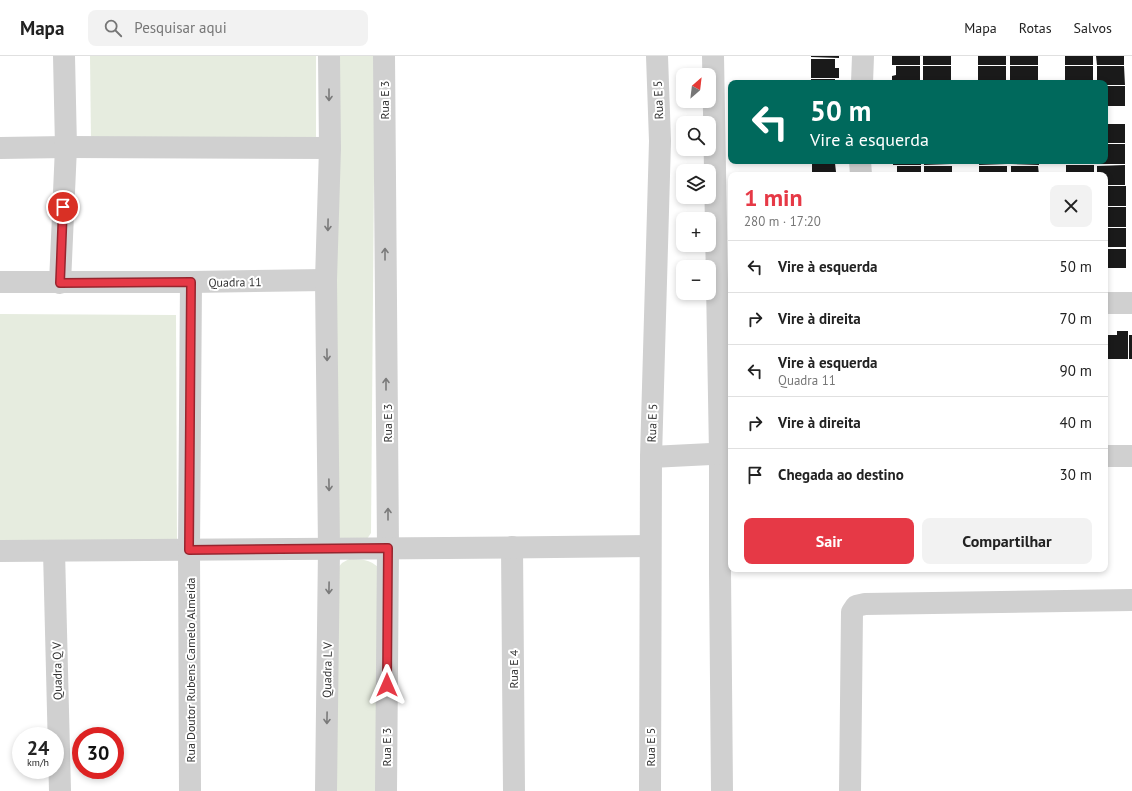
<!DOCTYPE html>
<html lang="pt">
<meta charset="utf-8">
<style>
body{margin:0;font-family:"PT Sans",sans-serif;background:#f2f2f2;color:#222;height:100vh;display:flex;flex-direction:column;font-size:15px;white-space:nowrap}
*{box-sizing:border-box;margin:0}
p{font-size:13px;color:#767676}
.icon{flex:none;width:22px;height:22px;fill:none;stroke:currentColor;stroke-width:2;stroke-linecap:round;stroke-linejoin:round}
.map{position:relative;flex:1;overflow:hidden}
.details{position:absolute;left:728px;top:116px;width:380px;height:400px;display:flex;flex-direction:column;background:#fff;border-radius:8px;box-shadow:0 2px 6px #0003}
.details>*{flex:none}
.guide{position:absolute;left:728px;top:24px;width:380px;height:84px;border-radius:8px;box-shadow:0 2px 6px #0003;background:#00695c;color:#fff;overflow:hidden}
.needle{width:26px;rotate:28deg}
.buttons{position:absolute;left:676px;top:12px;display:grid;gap:8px}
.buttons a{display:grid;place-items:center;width:40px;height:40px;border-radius:8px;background:#fff;box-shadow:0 2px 6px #0003;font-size:20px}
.speed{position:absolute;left:12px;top:671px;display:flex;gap:8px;font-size:20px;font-weight:700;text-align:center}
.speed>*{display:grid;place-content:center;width:52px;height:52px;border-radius:50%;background:#fff;box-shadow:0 2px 6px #0003;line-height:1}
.speed small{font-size:10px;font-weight:400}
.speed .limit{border:6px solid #d22;background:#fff;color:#111}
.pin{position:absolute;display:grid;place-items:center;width:34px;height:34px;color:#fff;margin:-17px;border:2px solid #fff;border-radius:50%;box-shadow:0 1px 4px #0007}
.me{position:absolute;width:44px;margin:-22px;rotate:0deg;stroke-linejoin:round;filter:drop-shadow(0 0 3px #0008)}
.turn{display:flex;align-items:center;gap:14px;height:84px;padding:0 16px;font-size:18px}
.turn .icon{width:52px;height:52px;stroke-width:2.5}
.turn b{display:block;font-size:28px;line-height:34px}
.round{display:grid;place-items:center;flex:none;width:42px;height:42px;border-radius:8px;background:#f2f2f2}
.summary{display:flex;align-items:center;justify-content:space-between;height:68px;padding:0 16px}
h1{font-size:24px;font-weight:700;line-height:30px;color:#e63946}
.action{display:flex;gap:8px;margin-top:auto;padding:8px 16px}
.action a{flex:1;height:46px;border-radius:8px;background:#e63946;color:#fff;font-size:16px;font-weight:700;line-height:46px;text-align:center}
.action a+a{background:#f2f2f2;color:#222}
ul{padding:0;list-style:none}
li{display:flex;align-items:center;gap:12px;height:52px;padding:0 16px;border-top:1px solid #e0e0e0}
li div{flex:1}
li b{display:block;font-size:15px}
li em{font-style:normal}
header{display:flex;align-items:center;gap:24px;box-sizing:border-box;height:56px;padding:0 20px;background:#fff;border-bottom:1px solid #e0e0e0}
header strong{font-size:19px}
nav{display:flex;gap:22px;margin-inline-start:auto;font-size:14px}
.search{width:280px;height:36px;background:#f2f2f2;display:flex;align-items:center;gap:10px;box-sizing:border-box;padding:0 14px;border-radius:8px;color:#767676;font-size:15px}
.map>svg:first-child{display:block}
</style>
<header>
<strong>Mapa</strong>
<div class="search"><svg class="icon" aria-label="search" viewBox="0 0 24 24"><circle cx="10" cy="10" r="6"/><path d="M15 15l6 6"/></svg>Pesquisar aqui</div>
<nav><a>Mapa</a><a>Rotas</a><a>Salvos</a></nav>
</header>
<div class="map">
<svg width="1132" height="735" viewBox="0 0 1132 735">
<rect width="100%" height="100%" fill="#fff"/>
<!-- green -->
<g fill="#e6ecdf">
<path d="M90 0H316V84L91 86Z"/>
<path d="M333 0H375L371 477 367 483 339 487Z"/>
<path d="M0 258 176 259 177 493H0Z"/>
<path d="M349 503C362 503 369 503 379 512L378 735H335L337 513 342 507Z"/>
</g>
<!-- building -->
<g fill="#1a1a1a">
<path d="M811 0H839V2L811 1Z"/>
<rect x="892" y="0" width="28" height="9"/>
<rect x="923" y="0" width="28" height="9"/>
<rect x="978" y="0" width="28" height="9"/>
<rect x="1010" y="0" width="28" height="9"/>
<rect x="1065" y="0" width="28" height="9"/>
<path d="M1096 0H1124V9H1097Z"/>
<path d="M811 3H835V12H839V22H811Z"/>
<path d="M896 10H920V27H892V20L896 19Z"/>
<rect x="923" y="10" width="28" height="17"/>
<rect x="978" y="10" width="28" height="17"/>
<rect x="1010" y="10" width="28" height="17"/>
<rect x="1065" y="10" width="28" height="17"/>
<path d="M1097 10H1124L1125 29H1105V27H1097Z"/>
<rect x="811" y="23" width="24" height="4"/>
<rect x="1105" y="30" width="20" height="20"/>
<rect x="1105" y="68" width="20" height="19"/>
<path d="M1105 88H1125V108H1097V105H1105Z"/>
<rect x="893" y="105" width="28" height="4"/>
<path d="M924 105H952V108L924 109Z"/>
<path d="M979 105H1007V108L979 109Z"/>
<path d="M1011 105H1039V109L1011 108Z"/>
<rect x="1066" y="105" width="28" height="3"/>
<path d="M812 107H835L836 116H840V119H812Z"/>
<rect x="1066" y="109" width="28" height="10"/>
<path d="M1125 109V129H1105V119H1097V110Z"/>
<rect x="897" y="110" width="24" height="9"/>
<rect x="924" y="110" width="28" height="9"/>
<rect x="979" y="110" width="28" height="9"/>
<path d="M1011 110H1038L1039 119H1011Z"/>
<rect x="1105" y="130" width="21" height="20"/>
<rect x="1105" y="151" width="21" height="20"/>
<rect x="1105" y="172" width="21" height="19"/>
<rect x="1105" y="193" width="21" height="19"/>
<rect x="1105" y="275" width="2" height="28"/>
<path d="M1117 275H1128V303H1108V279H1117Z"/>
<rect x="1129" y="279" width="3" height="24"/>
</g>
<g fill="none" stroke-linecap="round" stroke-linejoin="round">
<!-- minor -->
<g stroke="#d0d0d0" stroke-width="22">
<path d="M384 0 388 492 386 735"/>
<path d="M713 0 720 397V516L722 735"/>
<path d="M862 27 863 0"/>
<path d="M0 92 66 91 330 92"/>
<path d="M860 105 861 119"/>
<path d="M0 226H191L326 224"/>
<path d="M60 227 66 91 64 0"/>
<path d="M1105 247H1132"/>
<path d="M1105 400H1132"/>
<path d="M651 401 731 397"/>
<path d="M512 491 514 735"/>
<path d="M0 495 447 492 650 490"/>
<path d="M54 495 60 735"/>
<path d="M190 735 189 494 191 226"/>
<path d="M326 735 329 493 326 224 330 92 329 0"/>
<path d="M650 735 651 401 660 85 657 0"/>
<path d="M850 735 852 556 856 550 865 548 1132 544"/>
</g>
</g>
<!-- one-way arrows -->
<defs><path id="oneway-shaft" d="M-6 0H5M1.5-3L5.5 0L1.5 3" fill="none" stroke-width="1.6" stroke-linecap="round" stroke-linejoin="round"/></defs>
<g stroke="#7a7a7a">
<use href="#oneway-shaft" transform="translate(329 39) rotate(90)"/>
<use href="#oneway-shaft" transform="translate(328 169) rotate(91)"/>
<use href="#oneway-shaft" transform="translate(385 198) rotate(-90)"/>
<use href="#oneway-shaft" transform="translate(327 299) rotate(89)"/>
<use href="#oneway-shaft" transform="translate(386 328) rotate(-90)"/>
<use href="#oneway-shaft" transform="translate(329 429) rotate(89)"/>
<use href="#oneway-shaft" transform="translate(388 458) rotate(-90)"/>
<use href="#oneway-shaft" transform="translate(329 532) rotate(91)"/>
<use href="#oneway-shaft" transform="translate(327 662) rotate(91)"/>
</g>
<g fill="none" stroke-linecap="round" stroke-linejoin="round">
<!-- route casing -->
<g stroke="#96252e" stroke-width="10">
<path id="route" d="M63 151 60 227 191 226 189 494 388 492 387 629"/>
</g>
<!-- route -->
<use href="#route" stroke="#e63946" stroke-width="7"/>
</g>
<g text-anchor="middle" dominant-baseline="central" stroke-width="4" stroke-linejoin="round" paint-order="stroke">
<!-- street labels -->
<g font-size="12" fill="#333" stroke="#fff">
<text transform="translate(384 44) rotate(-90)">Rua E 3</text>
<text transform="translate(658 44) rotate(-92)">Rua E 5</text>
<text transform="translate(235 226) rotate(-1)">Quadra 11</text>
<text transform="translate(387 367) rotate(-90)">Rua E 3</text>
<text transform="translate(652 367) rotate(-88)">Rua E 5</text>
<text transform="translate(513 613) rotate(-90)">Rua E 4</text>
<text transform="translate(190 614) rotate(-90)">Rua Doutor Rubens Camelo Almeida</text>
<text transform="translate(327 614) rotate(-89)">Quadra L V</text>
<text transform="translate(57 615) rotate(-91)">Quadra Q V</text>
<text transform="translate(386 691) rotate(-90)">Rua E 3</text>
<text transform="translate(650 691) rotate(-90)">Rua E 5</text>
</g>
</g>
</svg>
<div class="buttons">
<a><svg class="needle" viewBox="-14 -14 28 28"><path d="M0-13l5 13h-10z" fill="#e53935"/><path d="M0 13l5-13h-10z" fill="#767676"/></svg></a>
<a><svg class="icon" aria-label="search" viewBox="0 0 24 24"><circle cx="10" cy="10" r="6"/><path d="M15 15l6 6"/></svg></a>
<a><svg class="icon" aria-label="layers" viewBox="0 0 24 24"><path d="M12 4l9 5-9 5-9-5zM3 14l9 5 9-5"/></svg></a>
<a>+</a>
<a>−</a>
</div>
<div class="speed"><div>24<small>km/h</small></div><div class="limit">30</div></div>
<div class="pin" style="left:63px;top:151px;background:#d93025"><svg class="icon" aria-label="arrive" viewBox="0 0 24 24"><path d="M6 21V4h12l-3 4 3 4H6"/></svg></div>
<svg class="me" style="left:387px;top:629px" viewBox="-20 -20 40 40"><path d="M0-17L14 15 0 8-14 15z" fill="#e63946" stroke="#fff" stroke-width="4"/></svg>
<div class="guide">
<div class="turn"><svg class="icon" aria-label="left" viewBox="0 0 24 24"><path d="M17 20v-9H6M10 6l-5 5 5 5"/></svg><div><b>50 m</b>Vire à esquerda</div></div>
</div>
<section class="details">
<div class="summary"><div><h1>1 min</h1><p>280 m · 17:20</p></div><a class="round"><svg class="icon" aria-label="close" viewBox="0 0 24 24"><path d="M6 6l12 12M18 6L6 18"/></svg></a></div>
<ul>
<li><svg class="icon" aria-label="left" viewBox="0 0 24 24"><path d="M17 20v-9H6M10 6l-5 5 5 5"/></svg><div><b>Vire à esquerda</b></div><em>50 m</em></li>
<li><svg class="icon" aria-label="right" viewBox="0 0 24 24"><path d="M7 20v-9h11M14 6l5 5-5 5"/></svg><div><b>Vire à direita</b></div><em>70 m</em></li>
<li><svg class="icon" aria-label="left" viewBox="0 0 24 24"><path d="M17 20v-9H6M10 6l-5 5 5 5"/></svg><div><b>Vire à esquerda</b><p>Quadra 11</p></div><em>90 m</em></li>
<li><svg class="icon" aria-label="right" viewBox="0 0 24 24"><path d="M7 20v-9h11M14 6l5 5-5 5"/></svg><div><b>Vire à direita</b></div><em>40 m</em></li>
<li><svg class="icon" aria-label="arrive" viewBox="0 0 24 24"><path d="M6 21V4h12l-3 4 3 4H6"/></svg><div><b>Chegada ao destino</b></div><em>30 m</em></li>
</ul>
<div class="action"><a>Sair</a><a>Compartilhar</a></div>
</section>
</div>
